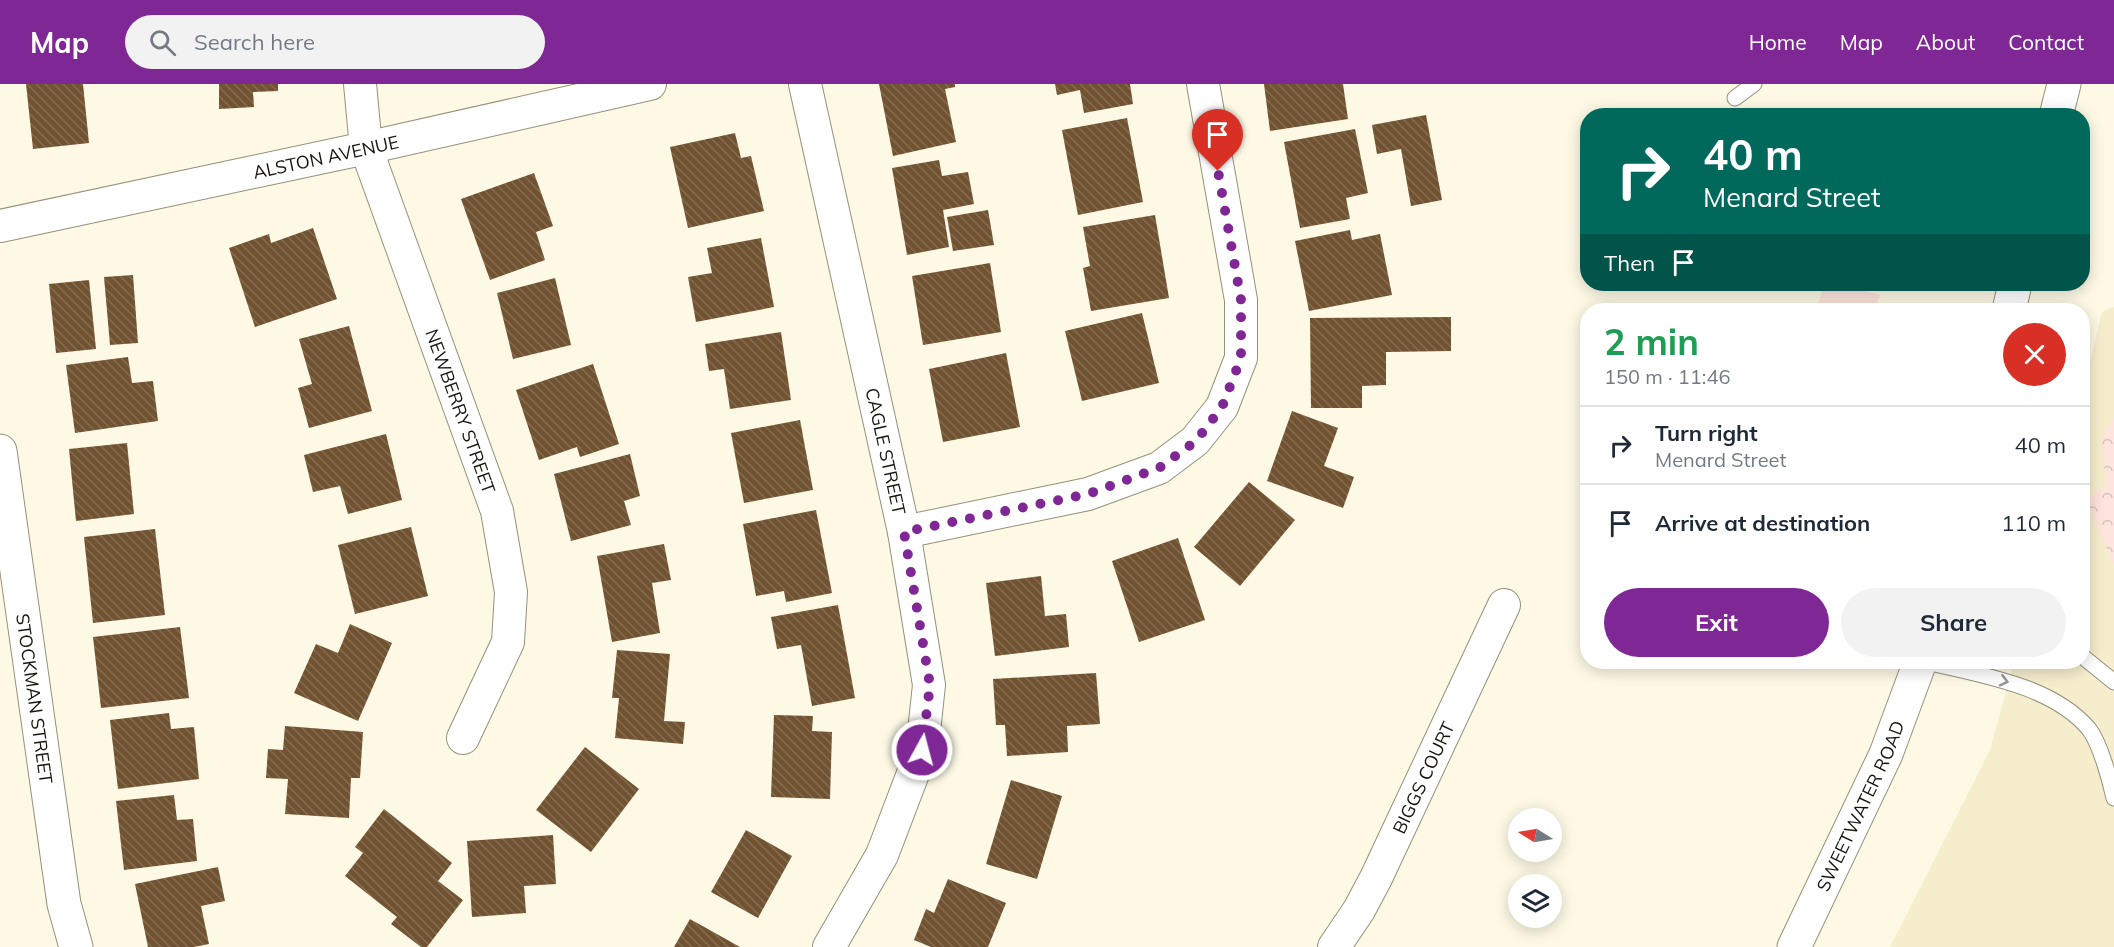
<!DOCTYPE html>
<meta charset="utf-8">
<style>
body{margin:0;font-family:Mulish,sans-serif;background:#f2f2f3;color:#1f2937;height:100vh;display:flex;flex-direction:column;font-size:22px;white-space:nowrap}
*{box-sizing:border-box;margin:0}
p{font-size:20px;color:#747a83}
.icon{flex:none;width:33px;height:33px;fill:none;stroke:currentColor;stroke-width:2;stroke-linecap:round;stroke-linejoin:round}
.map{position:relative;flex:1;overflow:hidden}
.details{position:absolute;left:1580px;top:219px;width:510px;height:366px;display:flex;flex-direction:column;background:#fff;border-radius:24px;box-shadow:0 3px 15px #0003}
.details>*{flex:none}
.guide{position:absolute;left:1580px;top:24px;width:510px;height:183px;border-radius:24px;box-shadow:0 3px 15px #0003;background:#00695c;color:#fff;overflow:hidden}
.needle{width:39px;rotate:281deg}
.buttons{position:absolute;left:1508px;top:724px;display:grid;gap:12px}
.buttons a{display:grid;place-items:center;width:54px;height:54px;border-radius:50%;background:#fff;box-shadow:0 3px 15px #0003;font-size:30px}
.pin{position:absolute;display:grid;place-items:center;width:51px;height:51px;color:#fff;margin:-62px -26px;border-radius:50% 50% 50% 0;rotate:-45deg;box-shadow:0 0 6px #0007}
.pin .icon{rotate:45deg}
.me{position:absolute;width:66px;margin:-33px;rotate:7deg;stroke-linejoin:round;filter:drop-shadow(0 0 4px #0008)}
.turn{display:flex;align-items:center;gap:21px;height:126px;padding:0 24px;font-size:27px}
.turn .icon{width:78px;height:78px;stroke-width:2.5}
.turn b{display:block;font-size:42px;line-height:51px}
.then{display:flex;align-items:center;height:57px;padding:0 24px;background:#0003;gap:12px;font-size:22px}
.round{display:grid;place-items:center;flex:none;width:63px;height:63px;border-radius:32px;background:#f2f2f3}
.overview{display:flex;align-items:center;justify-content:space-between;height:102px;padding:0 24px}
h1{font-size:36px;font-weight:700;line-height:45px;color:#1e9e55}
.button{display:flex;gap:12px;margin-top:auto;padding:12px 24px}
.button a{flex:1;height:69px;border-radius:36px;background:#7f2795;color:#fff;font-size:24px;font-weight:700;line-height:69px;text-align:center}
.button a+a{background:#f2f2f3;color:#1f2937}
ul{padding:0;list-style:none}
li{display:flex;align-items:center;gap:18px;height:78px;padding:0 24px;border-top:2px solid #e0e1e3}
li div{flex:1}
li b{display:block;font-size:22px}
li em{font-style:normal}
header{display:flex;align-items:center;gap:36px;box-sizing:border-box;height:84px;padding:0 30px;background:#7f2795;color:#fff}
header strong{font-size:28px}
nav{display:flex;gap:33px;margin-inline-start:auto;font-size:21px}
.search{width:420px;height:54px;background:#f2f2f3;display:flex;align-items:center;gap:15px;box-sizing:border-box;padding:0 21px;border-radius:33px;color:#747a83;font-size:22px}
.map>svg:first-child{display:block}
</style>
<header>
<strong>Map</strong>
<div class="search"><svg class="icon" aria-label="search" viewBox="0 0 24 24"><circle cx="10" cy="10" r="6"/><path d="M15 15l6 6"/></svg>Search here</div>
<nav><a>Home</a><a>Map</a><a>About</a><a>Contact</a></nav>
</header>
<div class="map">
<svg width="2114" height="863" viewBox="0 0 2114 863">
<defs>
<pattern id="park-crowns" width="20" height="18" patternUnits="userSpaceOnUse" patternTransform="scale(1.5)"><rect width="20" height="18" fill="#fde4dc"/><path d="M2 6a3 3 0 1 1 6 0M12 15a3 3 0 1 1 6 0" fill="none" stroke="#d8c3bc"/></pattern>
<pattern id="building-back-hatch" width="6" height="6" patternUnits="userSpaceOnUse" patternTransform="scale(1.5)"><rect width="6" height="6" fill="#715231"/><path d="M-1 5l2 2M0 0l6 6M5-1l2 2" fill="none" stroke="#836c52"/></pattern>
</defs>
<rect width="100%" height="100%" fill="#fef9e5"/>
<!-- built -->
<path fill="#f6edcd" d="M2114 223V863H1890L1990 666 2014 578H2082V311L2102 228Z"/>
<!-- green -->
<path fill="#fde4dc" d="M1824 200H1842L1880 211 1875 226H1816Z"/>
<!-- park -->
<path fill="url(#park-crowns)" d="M2114 334V480L2085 416 2106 402 2101 355Z"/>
<!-- building -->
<g fill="url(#building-back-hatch)">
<path d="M26 0H83L89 59 33 65Z"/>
<path d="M219 0H278V7L253 8 254 23 219 25Z"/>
<path d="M879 0H955V3L945 5 956 58 893 72Z"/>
<path d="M1055 0H1130L1133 20 1084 29 1080 6 1057 11Z"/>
<path d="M1264 0H1343L1348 35 1270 47Z"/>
<path d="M1426 31 1442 116 1411 122 1401 65 1377 70 1372 41Z"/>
<path d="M1127 34 1143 118 1078 131 1062 46Z"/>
<path d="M1355 45 1368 109 1346 114 1350 135 1300 144 1284 58Z"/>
<path d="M735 49 741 74 751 72 764 127 688 144 670 63Z"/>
<path d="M939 76 942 92 968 88 974 120 943 126 949 163 907 171 892 84Z"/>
<path d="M534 89 553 142 536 148 545 176 490 196 461 115Z"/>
<path d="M988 126 994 161 953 167 947 133Z"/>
<path d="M1155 131 1169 214 1091 227 1083 184 1090 182 1083 143Z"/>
<path d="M313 144 337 215 255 243 229 164 269 150 271 159Z"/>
<path d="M1350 146 1352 156 1380 150 1392 211 1309 227 1295 157Z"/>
<path d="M761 154 774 223 696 238 688 193 712 189 707 164Z"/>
<path d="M990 179 1001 248 923 261 912 192Z"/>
<path d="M133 191 138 259 110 261 104 193Z"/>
<path d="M555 194 571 261 513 275 497 209Z"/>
<path d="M89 196 96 265 56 269 49 200Z"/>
<path d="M1142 229 1159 299 1082 317 1065 247Z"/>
<path d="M1451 233V267L1386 268V301L1362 302V324H1311L1310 234Z"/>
<path d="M349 242 372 327 309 344 298 304 312 300 299 255Z"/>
<path d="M781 248 791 316 730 325 724 285 709 287 705 260Z"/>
<path d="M1006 269 1020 343 943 358 929 285Z"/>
<path d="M128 273 132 299 153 297 158 337 75 349 66 281Z"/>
<path d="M593 280 619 360 580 373 577 363 539 376 516 306Z"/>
<path d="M1292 327 1338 344 1324 382 1354 393 1343 424 1267 397Z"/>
<path d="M800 336 813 406 744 419 731 349Z"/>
<path d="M386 350 402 416 348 430 340 402 313 408 304 371Z"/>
<path d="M127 359 134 430 76 437 69 365Z"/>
<path d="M630 370 640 412 624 417 631 441 571 457 554 390Z"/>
<path d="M1249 398 1295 436 1240 502 1194 463Z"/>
<path d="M816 426 832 509 786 518 784 507 756 512 743 440Z"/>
<path d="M411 443 428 512 355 530 338 461Z"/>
<path d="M155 445 165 531 93 539 84 453Z"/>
<path d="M1178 454 1205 536 1139 558 1112 477Z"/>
<path d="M664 460 671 496 652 499 660 549 612 558 597 472Z"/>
<path d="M1041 492 1045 532 1066 530 1069 563 995 572 986 499Z"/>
<path d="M838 521 855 614 812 622 801 561 777 565 771 533Z"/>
<path d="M350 540 392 559 358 637 294 609 316 560 338 569Z"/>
<path d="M180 543 189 614 101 624 93 553Z"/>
<path d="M617 566 670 570 664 637 685 638 683 660 615 654 619 614H612Z"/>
<path d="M1096 589 1100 640 1067 642 1068 668 1007 672 1005 641H996L993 595Z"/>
<path d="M169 629 171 645 194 643 199 695 118 705 110 636Z"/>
<path d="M774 631 813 632 812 647 832 648 830 715 771 713Z"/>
<path d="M285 642 363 648 360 694H351L349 734 285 730 288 695 266 694 268 665 283 666Z"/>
<path d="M585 663 639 705 591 768 536 726Z"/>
<path d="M1011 696 1062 712 1037 795 986 780Z"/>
<path d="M174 711 177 736 193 735 197 777 124 786 116 717Z"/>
<path d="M384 725 452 779 438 797 463 816 427 863H421L391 840 397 833 345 792 363 769 355 763Z"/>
<path d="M746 746 792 772 758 834 711 808Z"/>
<path d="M553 751 556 800 524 802 526 829 472 833 467 757Z"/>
<path d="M218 783 225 817 201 822 209 860 194 863H148L135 800Z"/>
<path d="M948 795 1006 819 988 863H931L914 856 926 825 934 829Z"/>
<path d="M690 835 740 863H674Z"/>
</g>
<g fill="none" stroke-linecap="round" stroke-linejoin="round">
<!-- lane casing -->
<g stroke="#96907a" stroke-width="17">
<g id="lane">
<path d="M1735 14 1754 0"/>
<path d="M2082 572 2114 598"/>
<path d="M1927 578C1980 591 2052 601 2089 645 2100 659 2110 696 2114 714"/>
</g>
</g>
<!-- street casing -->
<g stroke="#96907a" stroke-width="34">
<g id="street">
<path id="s1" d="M360 0 366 64 497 427 511 508 508 558 463 654"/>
<path id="s2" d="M805 0 904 448 929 601 922 666 882 771 829 863"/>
<path id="s3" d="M0 142 366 64 650 0"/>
<path d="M904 448 1088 410 1159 384 1195 357 1222 323 1241 274V216L1203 0"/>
<path id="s4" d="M1334 863 1359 826 1376 794 1504 521"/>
</g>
</g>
<!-- secondary casing -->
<g stroke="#96907a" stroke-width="35">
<g id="secondary">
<path d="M2056 32 2064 0"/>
<path d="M2009 226 2015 200"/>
<path id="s5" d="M0 367 64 820 76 863"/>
<path id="s6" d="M1794 863 1886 670 1920 578"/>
</g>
</g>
<!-- lane -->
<use href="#lane" stroke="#fff" stroke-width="15"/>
<!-- street -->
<use href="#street" stroke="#fff" stroke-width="32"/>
<!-- secondary -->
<use href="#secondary" stroke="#fff" stroke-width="33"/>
</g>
<!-- one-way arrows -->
<defs><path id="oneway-chevron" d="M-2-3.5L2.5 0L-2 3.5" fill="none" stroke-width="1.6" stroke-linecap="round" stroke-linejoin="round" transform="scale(1.5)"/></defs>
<use stroke="#979692" href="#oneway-chevron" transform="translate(2004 597) rotate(14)"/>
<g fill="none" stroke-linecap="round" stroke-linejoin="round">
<!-- route -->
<path stroke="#7f2795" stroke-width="10" stroke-dasharray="0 18" d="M922 666 930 601 904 448 1088 410 1159 384 1196 357 1222 323 1241 274V216L1218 87"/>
</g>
<g text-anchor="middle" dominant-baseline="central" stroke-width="6" stroke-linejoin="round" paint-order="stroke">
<!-- street labels -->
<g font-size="18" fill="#18150d" stroke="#fff">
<text stroke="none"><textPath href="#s3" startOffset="333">ALSTON AVENUE</textPath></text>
<text stroke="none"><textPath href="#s1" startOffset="344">NEWBERRY STREET</textPath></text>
<text stroke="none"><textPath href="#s2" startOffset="376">CAGLE STREET</textPath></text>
<text stroke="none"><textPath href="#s5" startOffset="250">STOCKMAN STREET</textPath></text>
<text stroke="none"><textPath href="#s4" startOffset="192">BIGGS COURT</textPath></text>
<text stroke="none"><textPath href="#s6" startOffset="156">SWEETWATER ROAD</textPath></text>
</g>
</g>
</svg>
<div class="buttons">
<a><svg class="needle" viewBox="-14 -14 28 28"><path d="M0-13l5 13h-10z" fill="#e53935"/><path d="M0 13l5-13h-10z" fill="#747a83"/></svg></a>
<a><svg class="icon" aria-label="layers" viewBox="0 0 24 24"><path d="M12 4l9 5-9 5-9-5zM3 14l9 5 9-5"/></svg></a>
</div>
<div class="pin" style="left:1218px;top:87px;background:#d93025"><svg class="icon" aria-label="arrive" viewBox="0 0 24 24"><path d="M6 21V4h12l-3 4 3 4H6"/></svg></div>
<svg class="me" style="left:922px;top:666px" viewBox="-20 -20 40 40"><circle r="17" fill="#7f2795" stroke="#fff" stroke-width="3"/><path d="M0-11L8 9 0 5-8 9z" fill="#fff"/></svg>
<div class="guide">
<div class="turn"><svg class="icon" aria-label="right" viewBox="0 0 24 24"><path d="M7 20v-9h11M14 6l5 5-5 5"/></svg><div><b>40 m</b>Menard Street</div></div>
<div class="then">Then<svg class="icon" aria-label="arrive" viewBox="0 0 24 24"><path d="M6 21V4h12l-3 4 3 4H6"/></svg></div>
</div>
<section class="details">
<div class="overview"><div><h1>2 min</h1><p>150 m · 11:46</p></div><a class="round" style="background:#d93025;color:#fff"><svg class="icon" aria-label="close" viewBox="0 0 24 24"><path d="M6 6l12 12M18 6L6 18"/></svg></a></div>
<ul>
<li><svg class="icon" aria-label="right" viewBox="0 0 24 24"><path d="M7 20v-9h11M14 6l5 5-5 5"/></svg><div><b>Turn right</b><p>Menard Street</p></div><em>40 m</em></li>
<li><svg class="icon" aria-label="arrive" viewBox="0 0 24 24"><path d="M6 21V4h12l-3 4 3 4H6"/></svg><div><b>Arrive at destination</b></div><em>110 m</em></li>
</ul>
<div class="button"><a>Exit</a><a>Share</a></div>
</section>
</div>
